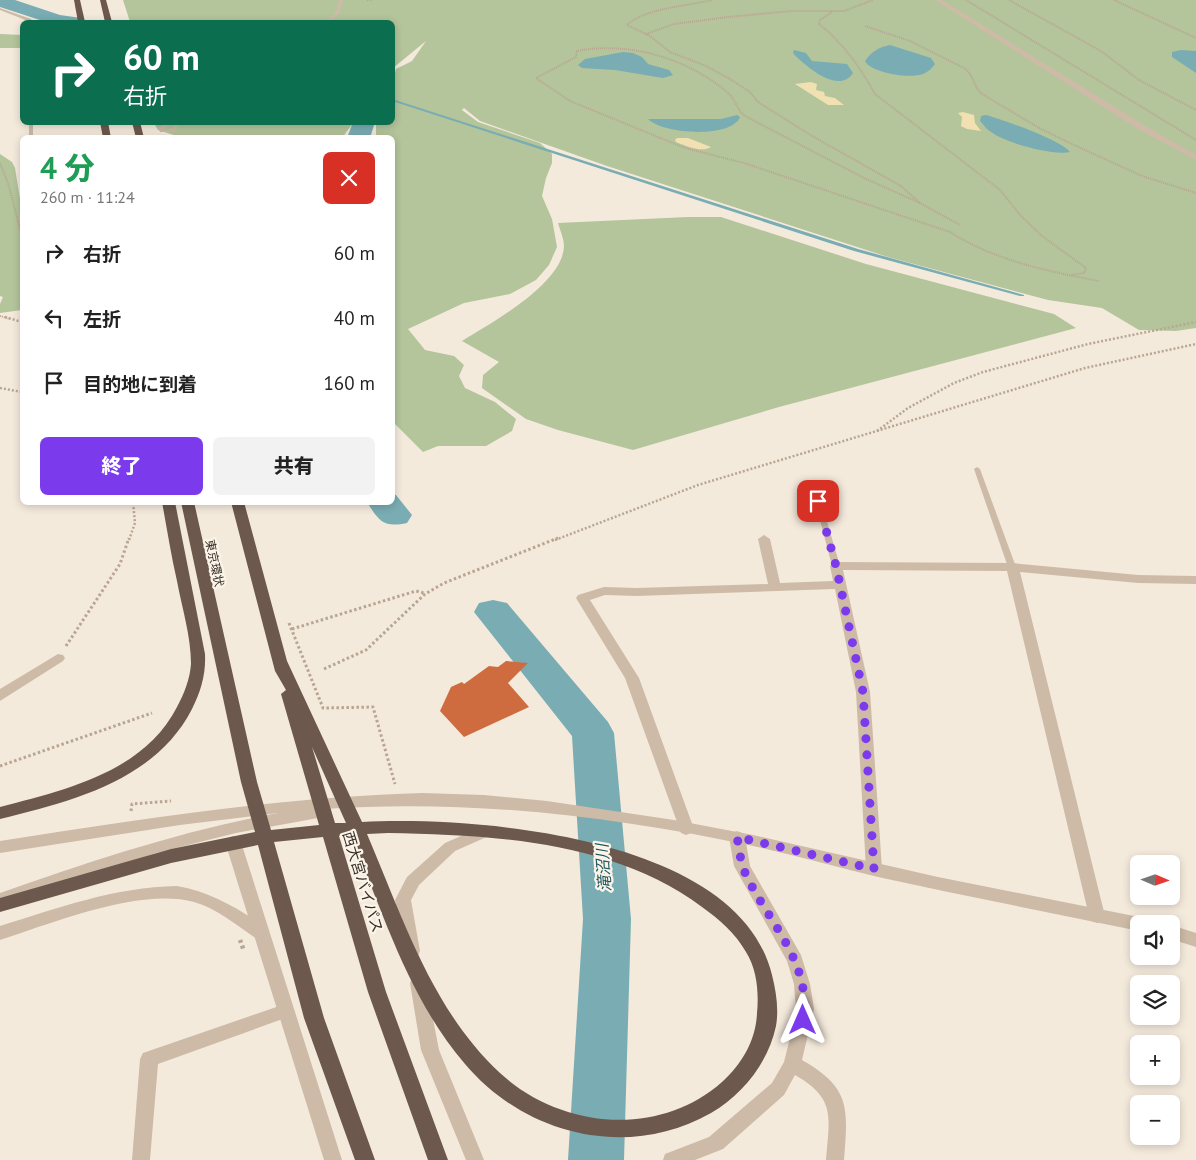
<!DOCTYPE html>
<html lang="ja">
<meta charset="utf-8">
<style>
body{margin:0;font-family:"PT Sans","Noto Sans JP",sans-serif;background:#f2f2f2;color:#222;height:100vh;display:flex;flex-direction:column;font-size:19px;white-space:nowrap}
*{box-sizing:border-box;margin:0}
p{font-size:16px;color:#767676}
.icon{flex:none;width:28px;height:28px;fill:none;stroke:currentColor;stroke-width:2;stroke-linecap:round;stroke-linejoin:round}
.map{position:relative;flex:1;overflow:hidden}
.panel{position:absolute;left:20px;top:135px;width:375px;height:370px;display:flex;flex-direction:column;background:#fff;border-radius:8px;box-shadow:0 2px 8px #0003}
.panel>*{flex:none}
.top-card{position:absolute;left:20px;top:20px;width:375px;height:105px;border-radius:8px;box-shadow:0 2px 8px #0003;background:#0b6e4f;color:#fff;overflow:hidden}
.needle{width:32px;rotate:92deg}
.tools{position:absolute;left:1130px;top:855px;display:grid;gap:10px}
.tools a{display:grid;place-items:center;width:50px;height:50px;border-radius:8px;background:#fff;box-shadow:0 2px 8px #0003;font-size:25px}
.pin{position:absolute;display:grid;place-items:center;width:42px;height:42px;color:#fff;margin:-21px;border-radius:10px;box-shadow:0 2px 8px #0006}
.me{position:absolute;width:55px;margin:-28px;rotate:0deg;stroke-linejoin:round;filter:drop-shadow(0 0 4px #0008)}
.turn{display:flex;align-items:center;gap:18px;height:105px;padding:0 20px;font-size:22px}
.turn .icon{width:65px;height:65px;stroke-width:2.5}
.turn b{display:block;font-size:35px;line-height:42px}
.round{display:grid;place-items:center;flex:none;width:52px;height:52px;border-radius:8px;background:#f2f2f2}
.overview{display:flex;align-items:center;justify-content:space-between;height:85px;padding:0 20px}
h1{font-size:30px;font-weight:800;line-height:38px;color:#1e9e55}
.cta{display:flex;gap:10px;margin-top:auto;padding:10px 20px}
.cta a{flex:1;height:58px;border-radius:8px;background:#7c3aed;color:#fff;font-size:20px;font-weight:800;line-height:58px;text-align:center}
.cta a+a{background:#f2f2f2;color:#222}
ul{padding:0;list-style:none}
li{display:flex;align-items:center;gap:15px;height:65px;padding:0 20px}
li div{flex:1}
li b{display:block;font-size:19px}
li em{font-style:normal}
.map>svg:first-child{display:block}
</style>
<div class="map">
<svg width="1196" height="1160" viewBox="0 0 1196 1160">
<rect width="100%" height="100%" fill="#f4eadc"/>
<!-- green -->
<g fill="#b4c49b">
<path d="M123 0H1196V328L1176 331 1139 330 1102 308 1048 300 888 257 607 166 480 121 464 108 462 110 478 122 540 143 552 154V163L546 178 542 196 552 219 557 247 549 265 536 280 510 294 464 303 408 329 425 350 454 356 464 365 459 376 465 388 495 402 516 419 512 431 486 446H438L423 452 393 422 392 138 371 137 376 135V123L392 122 393 79 396 69 412 61 426 41 393 68 392 22H130Z"/>
<path d="M0 34 22 35V48H0Z"/>
<path d="M154 123H353L342 138 180 137 158 130Z"/>
<path d="M0 154 12 162 15 168 22 211V310L0 313V304L3 297 0 296Z"/>
<path d="M688 217H721L866 264 1054 314 1076 328 779 407 633 450 558 430 526 419 482 388 483 375 499 362 462 341C491 323 563 284 564 246 564 239 560 230 558 223Z"/>
</g>
<!-- sand -->
<g fill="#f1e0b1">
<path d="M811 82 817 84 816 90 824 92 825 96 835 98 844 105H828L795 84Z"/>
<path d="M963 112 974 115 975 123 981 131 967 129 961 126 962 117 958 113Z"/>
<path d="M677 138H688L711 147C701 153 686 146 676 142L675 140Z"/>
</g>
<!-- water -->
<g fill="#79adb3">
<path d="M890 45 931 58 935 64C931 69 928 72 923 74 910 79 871 73 865 61 871 52 879 47 890 45Z"/>
<path d="M794 50 806 53 812 61 847 64 853 73C839 95 805 66 793 53Z"/>
<path d="M1181 50 1196 51V73L1172 57V52Z"/>
<path d="M623 52 633 53 642 57 648 64 669 70 673 75 663 78 615 70 582 68 578 65 585 59Z"/>
<path d="M737 115 740 117C731 139 662 134 648 119H721Z"/>
<path d="M986 115C1003 120 1060 139 1070 152 1052 156 1006 143 991 132 987 130 983 124 980 121L981 116Z"/>
</g>
<g fill="none" stroke-linecap="round" stroke-linejoin="round">
<!-- stream -->
<path fill="#79adb3" fill-rule="evenodd" d="M392 99 858 249 1024 295V296H1020L854 251 392 101Z"/>
<!-- river -->
<g fill="#79adb3" fill-rule="evenodd">
<path d="M0 0H15L60 15 81 18 84 22H46L0 7Z"/>
<path d="M353 122H375L370 138H347Z"/>
<path d="M392 494 396 495 412 515 407 523C383 528 379 521 367 502H392Z"/>
<path d="M493 600 507 603 608 722 614 733 631 919 624 1160H568L583 919 572 736 474 612 479 603Z"/>
</g>
</g>
<!-- building -->
<path fill="#ce6c40" d="M506 661 528 663 508 683 529 707 464 737 440 711 451 687 462 682 464 684 489 666 498 667Z"/>
<g fill="none" stroke-linecap="round" stroke-linejoin="round">
<!-- path-far3 -->
<g stroke="#b9a591" stroke-width="2" stroke-dasharray="1 1" stroke-linecap="butt">
<path d="M367 0H372"/>
<path d="M712 0C688 6 645 8 627 25L650 36 670 52 706 66 730 79 750 92 758 102 812 136 901 186 920 203 960 225"/>
<path d="M966 0 1196 140"/>
<path d="M1009 0 1101 51 1139 80 1196 110"/>
<path d="M1114 0 1196 38"/>
<path d="M832 12 820 20 819 24C843 43 860 67 875 94L1000 190 1021 216 1042 236 1086 268 1084 273 1071 275"/>
<path d="M865 26 910 41 964 68C974 75 973 86 982 94L1041 129 1074 145 1142 176 1196 193"/>
<path d="M646 34 674 24 728 17 792 11H844L873 0"/>
<path d="M0 163 8 183 22 236"/>
<path d="M920 203 864 178 745 116C736 109 736 99 727 92 687 58 628 41 577 51L576 57 536 78 570 101 685 148 744 163 950 232C996 261 1047 271 1099 281"/>
<path d="M0 316 10 319"/>
</g>
<!-- path-far2 -->
<g stroke="#b9a591" stroke-width="2.5" stroke-dasharray="2 2" stroke-linecap="butt">
<path d="M5 317 22 322"/>
<path d="M0 388 22 392"/>
<path d="M877 431 908 408 954 383 983 372 1088 344 1196 322"/>
<path d="M129 540 135 523 133 502"/>
<path d="M555 540 698 485 1085 368 1196 344"/>
</g>
<!-- path-far1 -->
<g stroke="#b9a591" stroke-width="3" stroke-dasharray="2.5 2.5" stroke-linecap="butt">
<path d="M289 623 323 708 373 707 395 784"/>
<path d="M292 629 416 591 424 593"/>
<path d="M66 646 120 564 129 538"/>
<path d="M324 669 366 650 425 594 444 583 558 538"/>
<path d="M0 766 152 713"/>
<path d="M131 811 132 804 171 801"/>
</g>
<!-- path -->
<path stroke="#b9a591" stroke-width="4.5" stroke-dasharray="3 3" stroke-linecap="butt" d="M240 940 244 951"/>
<!-- service -->
<g fill="#cdbba7" fill-rule="evenodd">
<path d="M339 0H343L340 12 330 22H326L336 12Z"/>
<path d="M0 8 31 19 33 22H29L28 21 0 10Z"/>
<rect x="29" y="122" width="4" height="16"/>
<path d="M170 122H181L174 132H160L159 127ZM176 123 171 130H164L163 129Z"/>
<path d="M20 161H22V164L20 163Z"/>
<path d="M977 467 980 469 1016 567 1015 569H1012L1008 567 974 469Z"/>
<path d="M818 499 821 501 840 566 839 568H833L832 566 815 501Z"/>
</g>
<!-- minor -->
<g fill="#cdbba7" fill-rule="evenodd">
<path d="M935 0H942L1147 127 1196 155V160L1141 131Z"/>
<path d="M764 535 770 539 780 583 833 581 830 566 836 562 1012 563 1138 575 1196 576V584L1138 583 1020 572 1105 916 1103 921 1097 923 1091 921 1089 916 1007 571 843 570 870 692 882 869 880 873 874 875 868 873 866 869 856 692 835 589 637 596 605 595 590 600 639 678 694 829 691 833 686 835 681 833 625 678 576 598 578 595 604 587 637 588 768 584 758 539Z"/>
<path d="M58 654 63 655 65 658 63 661 0 701V689Z"/>
<path d="M737 831 742 833 745 837 750 866 801 955 810 984 814 1009 802 1060C851 1088 848 1108 844 1160H826C829 1118 837 1099 795 1075L784 1095 723 1149 695 1160H663L665 1154 709 1137 772 1083 784 1062 792 1030 796 1009 794 984 787 961 734 866 729 837 732 833Z"/>
<path d="M177 886C211 892 237 908 266 927L268 932 266 937 260 939 254 937C236 925 216 908 194 902 141 887 52 923 0 940V926C58 908 115 887 177 886Z"/>
<path d="M285 1004 291 1006 294 1011 291 1016 158 1064 150 1160H132L140 1059 143 1053Z"/>
</g>
<!-- tertiary -->
<g fill="#cdbba7" fill-rule="evenodd">
<path d="M423 793 484 795 547 801 674 820 753 835 938 877 1139 917 1145 919 1147 924H1139V931C1052 913 965 896 878 877 836 867 795 855 753 846 611 816 468 799 324 809L326 812 323 816 318 818 236 833 156 853 0 906V893C91 861 182 831 278 813L180 825 0 853V841C141 819 280 797 423 793Z"/>
<path d="M486 825 491 827 494 831 491 835 455 851 419 885 411 900 420 951 418 956 412 958 406 956 395 900 407 877 445 843Z"/>
<path d="M233 836 238 838 241 842 342 1160H324L225 842 228 838Z"/>
<path d="M1171 925 1196 933V947L1171 939Z"/>
<path d="M418 976 424 978 426 983 439 1050 484 1160H466L421 1050 410 983 412 978Z"/>
</g>
<!-- trunk -->
<g fill="#6c584c" fill-rule="evenodd">
<path d="M74 0H80L85 22H78Z"/>
<path d="M100 0H106L112 22H105Z"/>
<path d="M100 122H108L111 138H103Z"/>
<path d="M132 122H140L144 138H136Z"/>
<path d="M162 502H175L205 654C206 674 201 691 192 709 155 781 72 801 0 819V807C65 790 144 772 177 707 184 694 190 679 191 664 191 636 182 608 177 581 171 555 167 529 162 502Z"/>
<path d="M181 502H194L257 782 271 830 319 825 281 694 286 690 275 671 231 502H244L287 661 362 822C476 816 739 836 772 975 776 991 779 1009 776 1026 768 1063 743 1094 711 1113 628 1160 526 1136 465 1064 409 999 383 913 351 835L339 836 386 992 448 1160H428L368 992 323 837 274 842 324 1018 375 1160H355L304 1018 258 845 171 863 0 912V898L171 849 255 832 241 782ZM312 747 346 823H335ZM388 833C494 835 613 841 702 907 719 919 736 934 746 952 757 969 759 993 757 1013 756 1040 742 1064 722 1082 659 1138 561 1129 500 1073 432 1010 403 918 367 834Z"/>
</g>
</g>
<g fill="none" stroke-linecap="round" stroke-linejoin="round">
<!-- route -->
<path stroke="#7c3aed" stroke-width="9" stroke-dasharray="0 16.2" d="M803 1020C813 961 764 918 743 868 740 858 739 847 737 837L874 869 863 692 836 566 818 501"/>
</g>
<g text-anchor="middle" dominant-baseline="central" stroke-width="4.5" stroke-linejoin="round" paint-order="stroke">
<!-- street labels -->
<g font-size="12" fill="#392f28" stroke="#fbf4e9">
<text transform="translate(215 563) rotate(78)">東京環状</text>
</g>
<!-- near-street labels -->
<g font-size="15" fill="#392f28" stroke="#fbf4e9">
<text transform="translate(363 882) rotate(73)">西大宮バイパス</text>
</g>
<!-- near-water labels -->
<g font-size="16" font-style="italic" fill="#1a555e" stroke="#fbf4e9">
<text transform="translate(603 868) rotate(-94)">滝沼川</text>
</g>
</g>
</svg>
<div class="tools">
<a><svg class="needle" viewBox="-14 -14 28 28"><path d="M0-13l5 13h-10z" fill="#e53935"/><path d="M0 13l5-13h-10z" fill="#767676"/></svg></a>
<a><svg class="icon" aria-label="sound" viewBox="0 0 24 24"><path d="M4 9h4l5-4v14l-5-4H4zM17 9q2 3 0 6"/></svg></a>
<a><svg class="icon" aria-label="layers" viewBox="0 0 24 24"><path d="M12 4l9 5-9 5-9-5zM3 14l9 5 9-5"/></svg></a>
<a>+</a>
<a>−</a>
</div>
<div class="pin" style="left:818px;top:501px;background:#d93025"><svg class="icon" aria-label="arrive" viewBox="0 0 24 24"><path d="M6 21V4h12l-3 4 3 4H6"/></svg></div>
<svg class="me" style="left:803px;top:1020px" viewBox="-20 -20 40 40"><path d="M0-17L14 15 0 8-14 15z" fill="#7c3aed" stroke="#fff" stroke-width="4"/></svg>
<div class="top-card">
<div class="turn"><svg class="icon" aria-label="right" viewBox="0 0 24 24"><path d="M7 20v-9h11M14 6l5 5-5 5"/></svg><div><b>60 m</b>右折</div></div>
</div>
<section class="panel">
<div class="overview"><div><h1>4 分</h1><p>260 m · 11:24</p></div><a class="round" style="background:#d93025;color:#fff"><svg class="icon" aria-label="close" viewBox="0 0 24 24"><path d="M6 6l12 12M18 6L6 18"/></svg></a></div>
<ul>
<li><svg class="icon" aria-label="right" viewBox="0 0 24 24"><path d="M7 20v-9h11M14 6l5 5-5 5"/></svg><div><b>右折</b></div><em>60 m</em></li>
<li><svg class="icon" aria-label="left" viewBox="0 0 24 24"><path d="M17 20v-9H6M10 6l-5 5 5 5"/></svg><div><b>左折</b></div><em>40 m</em></li>
<li><svg class="icon" aria-label="arrive" viewBox="0 0 24 24"><path d="M6 21V4h12l-3 4 3 4H6"/></svg><div><b>目的地に到着</b></div><em>160 m</em></li>
</ul>
<div class="cta"><a>終了</a><a>共有</a></div>
</section>
</div>
